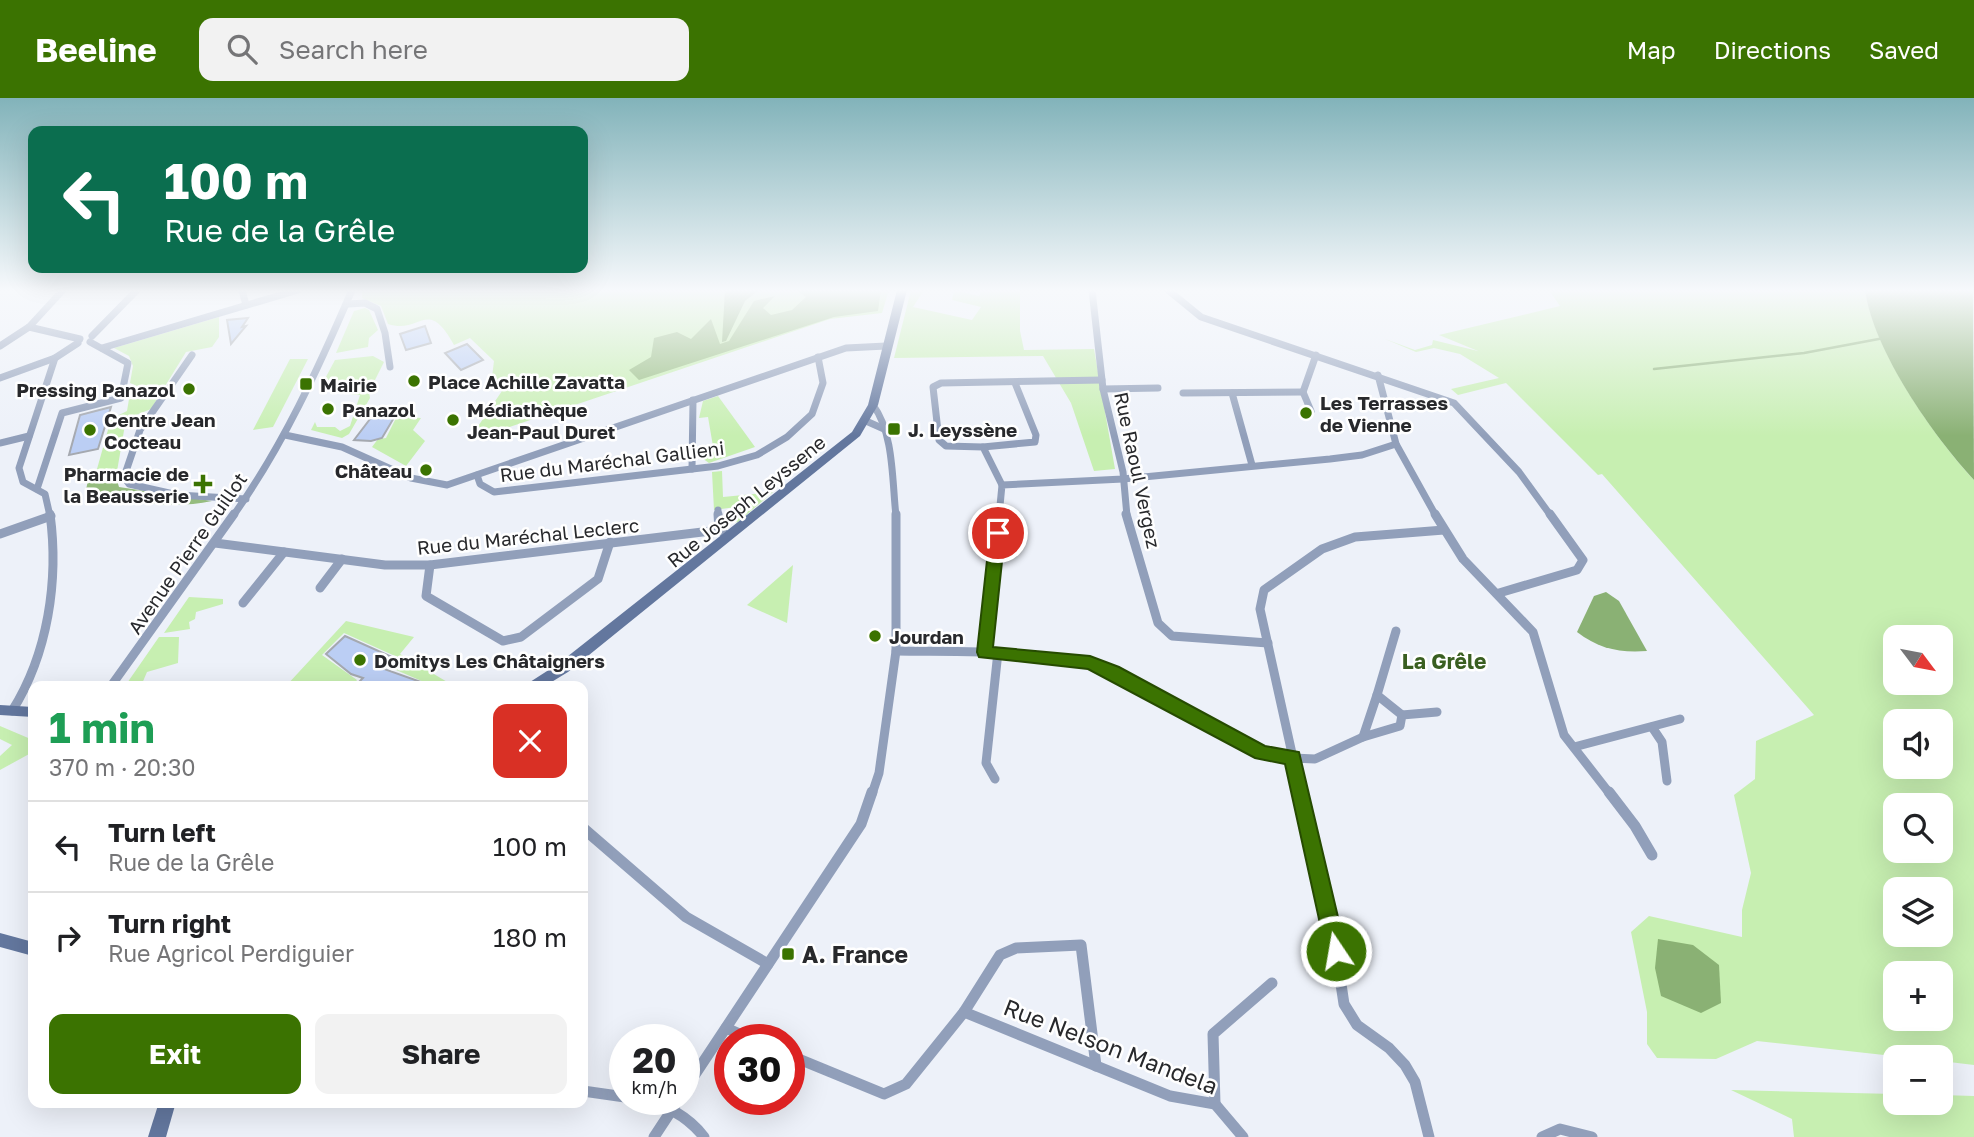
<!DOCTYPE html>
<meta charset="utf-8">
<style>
body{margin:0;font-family:"Golos Text",sans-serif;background:#f2f2f2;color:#202124;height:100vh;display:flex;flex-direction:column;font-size:26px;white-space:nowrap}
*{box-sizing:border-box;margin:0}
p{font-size:23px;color:#757577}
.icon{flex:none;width:38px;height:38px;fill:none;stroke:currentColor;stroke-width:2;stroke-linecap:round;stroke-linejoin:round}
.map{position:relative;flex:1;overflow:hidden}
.details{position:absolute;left:28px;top:583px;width:560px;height:427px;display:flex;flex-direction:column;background:#fff;border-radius:14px;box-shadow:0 7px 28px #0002}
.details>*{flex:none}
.top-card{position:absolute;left:28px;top:28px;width:560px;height:147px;border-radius:14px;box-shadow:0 7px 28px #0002;background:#0b6e4f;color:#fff;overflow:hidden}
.needle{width:46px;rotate:122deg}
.fabs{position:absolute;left:1883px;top:527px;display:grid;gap:14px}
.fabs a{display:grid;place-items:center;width:70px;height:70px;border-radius:14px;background:#fff;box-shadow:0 7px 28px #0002;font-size:35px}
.speed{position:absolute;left:609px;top:926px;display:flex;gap:14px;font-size:35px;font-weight:700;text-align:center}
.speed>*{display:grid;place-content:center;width:91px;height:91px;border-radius:50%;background:#fff;box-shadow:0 7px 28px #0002;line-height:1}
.speed small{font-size:18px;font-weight:400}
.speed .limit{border:10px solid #d22;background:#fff;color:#111}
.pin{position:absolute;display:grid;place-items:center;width:60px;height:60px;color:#fff;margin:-30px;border:4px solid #fff;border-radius:50%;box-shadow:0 2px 7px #0007}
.me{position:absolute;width:77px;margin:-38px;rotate:348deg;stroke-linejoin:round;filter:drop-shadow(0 0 5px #0008)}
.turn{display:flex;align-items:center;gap:24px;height:147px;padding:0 21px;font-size:32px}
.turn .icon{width:91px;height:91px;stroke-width:2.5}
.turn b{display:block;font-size:49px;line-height:60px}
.round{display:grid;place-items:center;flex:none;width:74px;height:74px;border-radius:14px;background:#f2f2f2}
.summary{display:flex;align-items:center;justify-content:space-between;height:119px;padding:0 21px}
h1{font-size:42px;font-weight:700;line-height:52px;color:#1e9e55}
.action{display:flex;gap:14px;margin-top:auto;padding:14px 21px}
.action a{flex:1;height:80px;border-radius:14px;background:#3b7301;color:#fff;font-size:28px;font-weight:700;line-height:80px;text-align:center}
.action a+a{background:#f2f2f2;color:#202124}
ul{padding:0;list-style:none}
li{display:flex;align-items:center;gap:21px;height:91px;padding:0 21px;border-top:2px solid #e0e0e0}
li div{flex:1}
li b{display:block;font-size:26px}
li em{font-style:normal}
header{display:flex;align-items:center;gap:42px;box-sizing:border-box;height:98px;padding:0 35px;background:#3b7301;color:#fff}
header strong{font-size:33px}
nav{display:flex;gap:38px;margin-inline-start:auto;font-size:24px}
.search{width:490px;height:63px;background:#f2f2f2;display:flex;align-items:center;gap:18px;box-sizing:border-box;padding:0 24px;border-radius:14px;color:#757577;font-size:26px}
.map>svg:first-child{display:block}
</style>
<header>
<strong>Beeline</strong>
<div class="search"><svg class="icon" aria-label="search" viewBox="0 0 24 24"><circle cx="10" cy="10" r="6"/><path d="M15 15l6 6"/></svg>Search here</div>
<nav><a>Map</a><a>Directions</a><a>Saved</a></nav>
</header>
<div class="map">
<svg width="1974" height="1039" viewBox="0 0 1974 1039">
<rect width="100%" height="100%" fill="#edf1f9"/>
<!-- green -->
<g fill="#c7efb1" fill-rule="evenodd">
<path d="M363 192H889L882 215 830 221 468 343 504 290 492 279 494 263 470 240 454 247C427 198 421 237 388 226L381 208 362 200Z"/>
<path d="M911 192H924L913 209 972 222 981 209 952 202 954 192 979 198 982 192H1020V233L1024 252 1094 251 1115 371 1094 373 1071 305 1043 258 894 260Z"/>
<path d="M1549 192H1865C1874 252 1933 338 1974 382V967L1941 963V959H1902L1757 943 1716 961 1657 960 1647 946V914L1631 834 1649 818 1742 839V812L1751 775 1734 697 1755 681 1756 643 1814 617 1602 376 1598 377 1506 285 1458 297 1451 291 1499 280 1460 256 1434 250 1416 254 1385 241 1415 252 1432 247 1433 242 1478 253 1439 237 1560 208ZM1895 539H1941V584H1895ZM1895 623H1941V668H1895ZM1895 707H1941V752H1895ZM1895 791H1941V836H1895ZM1895 875H1941V920H1895Z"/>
<path d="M365 210 369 212 378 232 369 240 368 249 336 255 354 213Z"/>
<path d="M219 219V239L212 249 186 254 151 311 126 321 116 379 88 382 90 373 97 371 111 321 127 313 129 301 137 288 130 285 133 268 129 258 114 250Z"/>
<path d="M373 258 384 264 369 294 370 300 349 336 342 340 311 332 315 324 317 329H335L340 333 350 328 360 297C345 297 335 291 321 288L335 262Z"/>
<path d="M290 261H308L273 329 253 332Z"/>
<path d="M718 298 755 349 709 365 699 358 714 354 708 319 699 320 703 303Z"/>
<path d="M397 318 421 320 413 332 425 343 406 368 372 349 378 341 386 340Z"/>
<path d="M722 373 723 399 773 394 738 424 726 426 736 422V409L714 412 712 374Z"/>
<path d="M793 467 787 525 747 507Z"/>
<path d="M189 499 223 501V506L196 514 195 521 189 524 190 531 164 535Z"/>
<path d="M346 523 414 539 400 556 454 588H433L387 568 395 558 344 535 322 557 357 582 353 588H286Z"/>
<path d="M159 539H179L178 565 147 574 141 588H125Z"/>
<path d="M0 628 33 642 31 655 0 672V658L12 647 0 641Z"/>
<path d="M1731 992 1895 996V1004H1941V997L1974 998V1039H1794L1792 1021Z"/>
</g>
<!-- forest -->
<g fill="#95bc7e">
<path d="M796 192H881L878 213 834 219 639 282 629 272 651 259 654 240 677 234 691 241 711 221 720 246 729 243 754 203 775 198 763 210 771 217 792 212 806 199Z"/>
<path d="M116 379 119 389 212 403C171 412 126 403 85 397L88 382Z"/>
</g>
<!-- water -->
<g fill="#8ab174">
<path d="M725 192H759L745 203 726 243 722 244Z"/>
<path d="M1865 192H1973L1974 382C1933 338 1873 252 1865 192Z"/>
<path d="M1606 494 1619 503 1647 553C1620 555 1599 551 1577 534L1594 498Z"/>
<path d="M1658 841 1693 847 1719 867 1721 905 1701 915 1661 898 1655 870Z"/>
</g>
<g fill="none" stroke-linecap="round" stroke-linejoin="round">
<!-- stream -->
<path stroke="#8ab174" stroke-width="2.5" d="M1654 271 1804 255 1884 240"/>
</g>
<!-- building -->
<g fill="#bbcef4" stroke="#a5a9b0" stroke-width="2">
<path d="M248 220 242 229 246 228 231 246 227 222Z"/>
<path d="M425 228 431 245 406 252 400 236Z"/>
<path d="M467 246 483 262 461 272 445 255Z"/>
<path d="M380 308 393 313 395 318 382 340 371 343 354 342Z"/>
<path d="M111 309 98 351 69 357 80 317Z"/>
<path d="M345 538 392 559 382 569 384 571 432 588H355L363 580 351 576 326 556Z"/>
</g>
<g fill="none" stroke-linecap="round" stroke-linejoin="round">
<!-- street-far2 -->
<g stroke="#919fba" stroke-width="7">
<path d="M242 192 246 207"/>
<path d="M1092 192 1103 291 1123 374 1127 418"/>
<path d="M1168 192 1201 219 1454 305 1519 374 1551 418"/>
<path d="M348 206 365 205 377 211 385 235 390 269"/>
<path d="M29 229 80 241"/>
<path d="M92 238 137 192"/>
<path d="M0 248 29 229 63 192"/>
<path d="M102 250 298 192"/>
<path d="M192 257 140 332 124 379 129 386 178 397 246 401"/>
<path d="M1378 277 1396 346 1436 418"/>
<path d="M0 280 55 260"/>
<path d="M1103 291 1158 290"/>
<path d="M1183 295 1303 294"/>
<path d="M1232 295 1252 367"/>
<path d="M873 307C894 335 892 383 896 418"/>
<path d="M1311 313 1303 294 1316 257"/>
<path d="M866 323 884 331"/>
<path d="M285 337 342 349 411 380 447 387 846 250 886 248"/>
<path d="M0 345 29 338"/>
<path d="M983 349 1035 344 1036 337 1015 285"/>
<path d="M692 371 693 302"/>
<path d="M477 377 480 386 494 394 718 368 757 357 787 339 812 316 823 285 818 259"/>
<path d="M1002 387 983 349 946 348 939 342 933 289 941 285 1102 282"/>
<path d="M37 391 62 315 121 300 128 265 90 244"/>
<path d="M718 412V418"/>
<path d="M50 418 45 396 23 384 19 370 55 260 78 245"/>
<path d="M233 418C283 348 318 271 352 192"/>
<path d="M999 418 1002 387 1123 381 1330 361 1362 357 1396 346"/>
</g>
<!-- street-far1 -->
<g stroke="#919fba" stroke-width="9">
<path d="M718 416 719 432 724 435"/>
<path d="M1126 416 1158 525 1172 538 1268 545"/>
<path d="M1435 416 1463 461 1533 534 1564 637 1610 696"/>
<path d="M0 436 51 418"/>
<path d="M215 445 385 467H430L719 432"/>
<path d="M430 467 426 498 503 543 521 539 598 481 610 444"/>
<path d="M320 490 342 461"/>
<path d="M1499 495 1577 472 1583 462 1550 416"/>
<path d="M243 505 284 454"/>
<path d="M896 553C970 554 1042 550 1113 574L1262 655 1293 660 1301 696"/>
<path d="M985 554 999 416"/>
<path d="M111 588 234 416"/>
<path d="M1377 597 1396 533"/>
<path d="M12 613C48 556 59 482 50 416"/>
<path d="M1437 614 1402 617 1400 628 1363 639 1315 661 1293 660 1260 511 1264 492 1322 451 1355 439 1444 432"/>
<path d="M1652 629 1662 644 1667 683"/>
<path d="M1363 639 1377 597 1402 617"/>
<path d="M1574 649 1680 621"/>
<path d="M995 681 986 665 998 554"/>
<path d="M872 696 879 675 896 553V416"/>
</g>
<!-- street -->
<g stroke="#919fba" stroke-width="11">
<path d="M1301 694 1336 853 1344 906 1357 927 1389 950 1405 967 1415 984 1429 1039"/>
<path d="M1609 694 1635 728 1652 757"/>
<path d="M583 730 686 819 768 866"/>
<path d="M964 914 1000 857 1016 850 1081 847 1096 968"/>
<path d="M726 930 753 942"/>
<path d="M789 957 884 996 906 986 964 914 1170 998 1215 1006 1243 1039"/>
<path d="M583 993 625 999"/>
<path d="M684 993 861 726 872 694"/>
<path d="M638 1001C665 1006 687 1017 704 1039"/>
<path d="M1215 1006 1213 936 1272 885"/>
<path d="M654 1039 679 1001"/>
<path d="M1542 1039 1560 1031 1592 1039"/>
</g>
<!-- secondary -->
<g fill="#63779e" fill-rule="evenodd">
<path d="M897 192H907L878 307 860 338 568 574 545 588H529L530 584 558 566 852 334 868 307Z"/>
<path d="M0 607 33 609V619L0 617Z"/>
<path d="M0 835 33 844V858L0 849Z"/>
<path d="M159 1004H176L166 1039H148Z"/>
</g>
</g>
<!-- sky -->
<linearGradient id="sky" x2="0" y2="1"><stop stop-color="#82b3ba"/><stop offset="0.57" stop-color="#f7f9fc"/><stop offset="1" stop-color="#f7f9fc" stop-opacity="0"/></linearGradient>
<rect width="1974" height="338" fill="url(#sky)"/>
<!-- route -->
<path fill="#3b7301" stroke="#264b01" stroke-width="2" d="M998 430 1005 435 993 549 1090 558 1119 569 1265 648 1299 654 1346 853 1343 859 1336 862 1329 859 1326 853 1285 666 1255 660 1088 571 979 559 977 554 990 435Z"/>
<!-- markers -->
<g fill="#3b7301" stroke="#fff" stroke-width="2.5">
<circle cx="414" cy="283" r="7"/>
<rect x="299" y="279" width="14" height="14" rx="3.5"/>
<circle cx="189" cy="291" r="7"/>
<circle cx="328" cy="311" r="7"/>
<circle cx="1306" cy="315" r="7"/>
<circle cx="453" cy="322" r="7"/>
<rect x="887" y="324" width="14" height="14" rx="3.5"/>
<circle cx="90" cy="332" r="7"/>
<circle cx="426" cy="372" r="7"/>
<path d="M199.5 375.5h7v7h7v7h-7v7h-7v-7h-7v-7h7z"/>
<circle cx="875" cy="538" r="7"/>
<circle cx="360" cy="562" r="7"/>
<rect x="781" y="849" width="14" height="14" rx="3.5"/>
</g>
<g text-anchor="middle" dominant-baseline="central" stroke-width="5" stroke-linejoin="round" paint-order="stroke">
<!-- poi labels -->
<g font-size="19" font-weight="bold" fill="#28292c" stroke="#fff" text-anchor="start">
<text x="428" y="283">Place Achille Zavatta</text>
<text x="320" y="286">Mairie</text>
<text x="175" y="291" text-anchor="end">Pressing Panazol</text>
<text x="1320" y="304">Les Terrasses<tspan x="1320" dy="22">de Vienne</tspan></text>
<text x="342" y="311">Panazol</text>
<text x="467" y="311">Médiathèque<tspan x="467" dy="22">Jean-Paul Duret</tspan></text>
<text x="104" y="321">Centre Jean<tspan x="104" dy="22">Cocteau</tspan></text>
<text x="908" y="331">J. Leyssène</text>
<text x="412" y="372" text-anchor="end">Château</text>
<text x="189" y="375" text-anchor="end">Pharmacie de<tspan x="189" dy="22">la Beausserie</tspan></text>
<text x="889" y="538">Jourdan</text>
<text x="374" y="562">Domitys Les Châtaigners</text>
</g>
<!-- street labels -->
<g font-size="19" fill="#28292c" stroke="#fff">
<text transform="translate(612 363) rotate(-7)">Rue du Maréchal Gallieni</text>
<text transform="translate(1138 372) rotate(78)">Rue Raoul Vergez</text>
<text transform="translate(746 403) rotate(-39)">Rue Joseph Leyssene</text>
<text transform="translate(528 438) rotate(-6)">Rue du Maréchal Leclerc</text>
<text transform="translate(187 455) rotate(-55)">Avenue Pierre Guillot</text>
</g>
<!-- neighbourhood labels -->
<g font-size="21" font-weight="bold" fill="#3a5f21" stroke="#fff">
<text x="1444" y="563">La Grêle</text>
</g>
<!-- near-poi labels -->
<g font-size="23" font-weight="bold" fill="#28292c" stroke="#fff" text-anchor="start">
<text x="802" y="856">A. France</text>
</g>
<!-- near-street labels -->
<g font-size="23" fill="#28292c" stroke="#fff">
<text transform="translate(1111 948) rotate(21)">Rue Nelson Mandela</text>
</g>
</g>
</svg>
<div class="fabs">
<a><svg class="needle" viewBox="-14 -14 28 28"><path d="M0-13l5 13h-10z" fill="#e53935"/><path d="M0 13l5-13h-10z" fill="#757577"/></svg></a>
<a><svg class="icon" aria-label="sound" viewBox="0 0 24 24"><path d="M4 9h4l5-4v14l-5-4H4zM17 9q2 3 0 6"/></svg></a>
<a><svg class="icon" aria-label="search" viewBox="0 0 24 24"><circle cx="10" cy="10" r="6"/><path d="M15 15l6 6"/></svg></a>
<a><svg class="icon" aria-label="layers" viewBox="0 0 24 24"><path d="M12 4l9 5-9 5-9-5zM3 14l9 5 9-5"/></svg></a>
<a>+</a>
<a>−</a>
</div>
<div class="speed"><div>20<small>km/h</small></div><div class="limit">30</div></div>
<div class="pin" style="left:998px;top:435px;background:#d93025"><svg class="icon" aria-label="arrive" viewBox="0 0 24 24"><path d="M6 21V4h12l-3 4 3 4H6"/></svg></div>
<svg class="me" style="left:1336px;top:853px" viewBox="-20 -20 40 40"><circle r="17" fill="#3b7301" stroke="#fff" stroke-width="3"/><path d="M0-11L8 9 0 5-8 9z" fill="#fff"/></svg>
<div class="top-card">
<div class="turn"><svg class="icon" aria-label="left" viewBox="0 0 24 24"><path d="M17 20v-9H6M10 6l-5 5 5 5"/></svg><div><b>100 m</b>Rue de la Grêle</div></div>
</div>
<section class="details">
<div class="summary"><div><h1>1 min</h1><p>370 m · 20:30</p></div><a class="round" style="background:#d93025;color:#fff"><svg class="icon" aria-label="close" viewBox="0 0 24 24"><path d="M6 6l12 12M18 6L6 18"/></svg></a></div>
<ul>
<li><svg class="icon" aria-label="left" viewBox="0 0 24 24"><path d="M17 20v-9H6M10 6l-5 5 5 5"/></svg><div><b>Turn left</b><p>Rue de la Grêle</p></div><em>100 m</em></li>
<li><svg class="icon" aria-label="right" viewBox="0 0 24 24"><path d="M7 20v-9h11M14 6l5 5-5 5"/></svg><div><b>Turn right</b><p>Rue Agricol Perdiguier</p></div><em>180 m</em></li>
</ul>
<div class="action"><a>Exit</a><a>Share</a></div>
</section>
</div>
